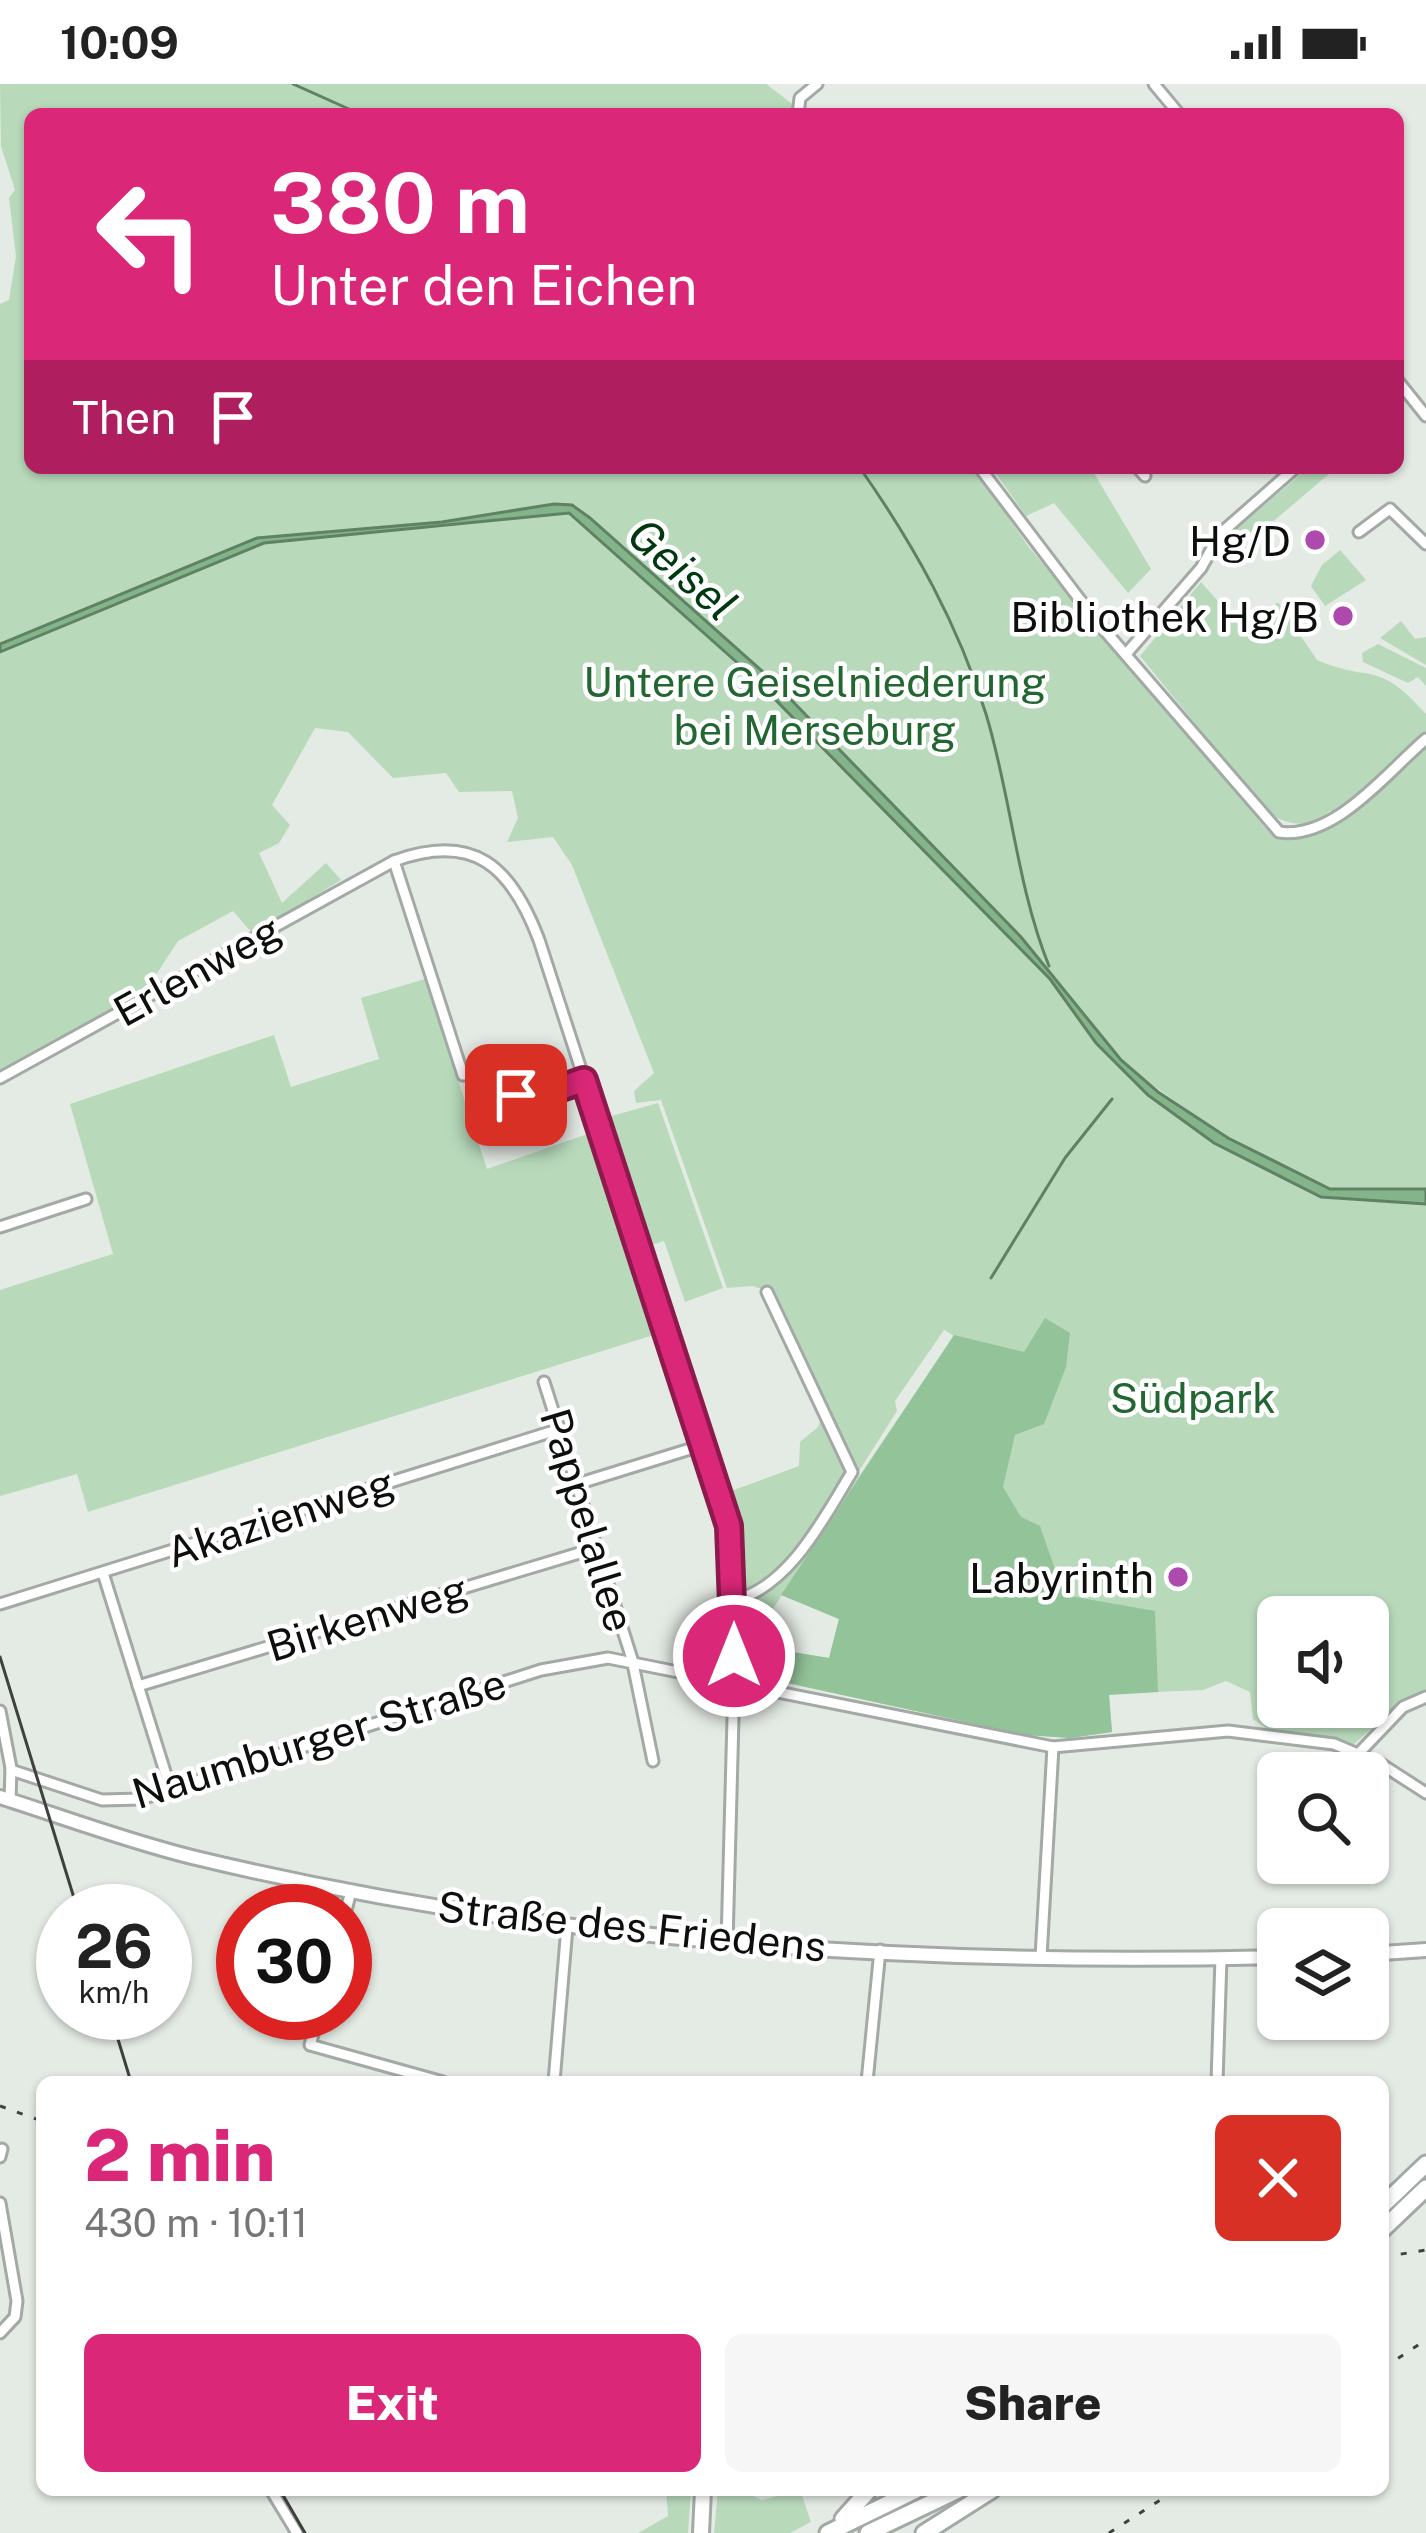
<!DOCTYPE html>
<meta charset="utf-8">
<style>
body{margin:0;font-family:"Public Sans",sans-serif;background:#f6f6f6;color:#222;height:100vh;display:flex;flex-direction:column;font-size:45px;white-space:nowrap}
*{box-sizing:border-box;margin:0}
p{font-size:39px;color:#767676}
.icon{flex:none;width:66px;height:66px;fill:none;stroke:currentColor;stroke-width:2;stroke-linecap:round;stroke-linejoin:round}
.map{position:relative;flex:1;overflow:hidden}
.side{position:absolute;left:36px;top:1992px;width:1353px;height:420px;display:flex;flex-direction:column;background:#fff;border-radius:18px;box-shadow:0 3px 9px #0004}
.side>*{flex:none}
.hud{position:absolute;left:24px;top:24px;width:1380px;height:366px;border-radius:18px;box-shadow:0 3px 9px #0004;background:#db2777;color:#fff;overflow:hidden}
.buttons{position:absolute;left:1257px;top:1512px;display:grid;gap:24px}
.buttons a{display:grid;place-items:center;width:132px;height:132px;border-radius:18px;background:#fff;box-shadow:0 3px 9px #0004;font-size:60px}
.speed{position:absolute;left:36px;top:1800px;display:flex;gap:24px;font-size:60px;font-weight:700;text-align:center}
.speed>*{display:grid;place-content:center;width:156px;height:156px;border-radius:50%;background:#fff;box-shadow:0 3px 9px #0004;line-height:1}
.speed small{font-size:30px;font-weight:400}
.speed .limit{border:18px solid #d22;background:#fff;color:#111}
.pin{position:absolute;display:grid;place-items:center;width:102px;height:102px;color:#fff;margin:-51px;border-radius:24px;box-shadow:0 6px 18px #0006}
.me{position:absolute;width:132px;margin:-66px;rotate:0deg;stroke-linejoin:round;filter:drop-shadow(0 0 9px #0008)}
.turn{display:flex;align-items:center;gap:42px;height:252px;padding:0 48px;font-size:54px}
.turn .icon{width:156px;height:156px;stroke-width:2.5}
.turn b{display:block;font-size:84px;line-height:102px}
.then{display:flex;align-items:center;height:114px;padding:0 48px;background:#0003;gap:24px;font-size:45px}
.round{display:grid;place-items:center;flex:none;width:126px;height:126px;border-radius:18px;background:#f6f6f6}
.head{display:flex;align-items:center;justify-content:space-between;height:204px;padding:0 48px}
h1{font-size:72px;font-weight:800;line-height:90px;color:#db2777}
.primary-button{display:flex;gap:24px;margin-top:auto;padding:24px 48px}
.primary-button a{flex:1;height:138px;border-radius:18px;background:#db2777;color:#fff;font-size:48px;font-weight:800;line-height:138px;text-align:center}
.primary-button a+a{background:#f6f6f6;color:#222}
.status{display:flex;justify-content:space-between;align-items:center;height:84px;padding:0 60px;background:#fff;direction:ltr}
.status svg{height:33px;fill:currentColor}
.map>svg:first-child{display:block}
</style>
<div class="status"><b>10:09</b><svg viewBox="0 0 49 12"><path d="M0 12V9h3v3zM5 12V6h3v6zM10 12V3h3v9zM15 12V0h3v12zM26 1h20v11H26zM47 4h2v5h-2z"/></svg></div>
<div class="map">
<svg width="1426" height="2449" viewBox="0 0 1426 2449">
<rect width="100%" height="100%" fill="#e4eae4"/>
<!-- green -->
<g fill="#b8dabb" fill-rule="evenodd">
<path d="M0 0H766L791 19 795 30H30V384H974L1028 462 1267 746C1323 776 1386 695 1426 662V1105H1330L1228 1054 1135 989 1132 998 1214 1059 1321 1113 1426 1120V1608L1400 1619 1353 1661 1268 1645 1253 1635 1250 1608 1226 1597 1203 1606 1109 1610 1112 1648 1070 1654 1026 1651 741 1589 738 1559 829 1574 839 1535 782 1511 759 1546 740 1542V1456L726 1409 799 1382 800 1358 818 1343 823 1329 791 1266 776 1209 752 1202 727 1204 661 1016 636 1019 634 1007 654 989 572 781 553 753 507 758 518 734 512 707 459 708 446 689 393 694 348 648 315 644 272 721 290 741 279 759 259 769 282 819 326 779 341 796 253 850 233 827 178 857 152 897 130 915 0 988V220L9 216 16 172 9 114 15 106 1 62ZM944 1246 954 1252 809 1466 897 1327 895 1317ZM1278 1533H1368V1623H1278Z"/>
<path d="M992 384H1091L1151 485 1128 509 1054 419 1026 432Z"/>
<path d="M1308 384H1323L1329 390 1263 446 1238 450 1235 446Z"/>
<path d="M1340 466 1366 496 1325 522 1311 502 1322 481Z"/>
<path d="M1201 498 1238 540 1251 543 1278 518 1317 576C1373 600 1376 574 1426 630V647L1336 731 1330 727C1308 744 1293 743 1269 730L1140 572Z"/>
<path d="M1401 537 1415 555 1426 553V581L1380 554Z"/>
<path d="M1378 560 1426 584V602L1418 593 1408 599 1363 578 1362 569Z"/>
<path d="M425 895 487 1085 596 1047 660 1249 88 1428 77 1390 0 1412V1206L113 1170 70 1020 274 951 291 1003 379 975 361 914Z"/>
<path d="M658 1019 723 1204 685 1218 664 1157 651 1161 608 1033Z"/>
<path d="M729 1522 724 1579 717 1583 688 1579 690 1531Z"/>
<path d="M666 2406H691L688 2449H638L668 2432Z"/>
<path d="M718 2406H739L762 2416 800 2406 811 2438 790 2449H714Z"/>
</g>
<!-- forest -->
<path fill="#93c399" d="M1045 1234 1070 1249 1066 1283 1044 1340 1015 1351 1003 1403 1021 1433 1040 1442 1064 1511 1155 1527 1158 1608 1109 1611 1112 1648 1070 1654 1026 1651 741 1589 738 1559 829 1574 839 1535 781 1511 954 1251 1024 1268Z"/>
<!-- water -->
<path fill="#84b48a" stroke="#608264" stroke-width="3" d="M554 420 572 421 590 434 771 595 1021 853 1121 976 1158 1008 1228 1054 1330 1105H1426V1120L1321 1113 1214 1059 1148 1011 1096 959 1050 895 751 591 569 429 264 459 0 568V560L257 454 442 438Z"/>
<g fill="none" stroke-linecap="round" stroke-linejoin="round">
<!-- stream -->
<g stroke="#608264" stroke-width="3">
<path d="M293 0 360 30"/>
<path d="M860 384C914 461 958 540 986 630 1011 712 1017 803 1049 882"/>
<path d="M991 1194 1065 1074 1112 1015"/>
</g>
<!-- minor casing -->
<g stroke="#a3a9a4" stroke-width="15">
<g id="minor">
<path d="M1154 0 1179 30"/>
<path d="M798 30 800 14 817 0"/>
<path d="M1398 297 1426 332"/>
<path d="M980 384 1093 533 1279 748C1335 756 1387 688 1426 655"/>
<path d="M1138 384 1145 392"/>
<path d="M1359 448 1390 425 1426 460"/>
<path d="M1126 570 1201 484 1220 450 1295 384"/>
<path d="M394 777 463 991 501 987 523 1017 584 996"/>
<path d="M0 994 394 777C474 748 511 782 539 856L729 1442 734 1597 727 1859"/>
<path d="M0 1143 86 1115"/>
<path d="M544 1298 632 1575 653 1677"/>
<path d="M577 1400 703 1361"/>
<path d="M103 1489 171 1707"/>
<path d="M734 1516C789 1504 825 1432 852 1388L767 1208"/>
<path d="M0 1520 560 1345"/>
<path d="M138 1602 596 1464"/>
<path d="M0 1627 11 1684 10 1716"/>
<path d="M1360 1668 1403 1623 1426 1613"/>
<path d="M11 1686 102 1716 141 1715 541 1586 608 1574 1053 1663 1228 1647 1334 1660 1381 1680 1426 1709"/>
<path d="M345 1830 351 1807"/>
<path d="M1041 1873 1053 1663"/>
<path d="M319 1929 310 1961 443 1998"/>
<path d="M554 1998 567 1843"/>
<path d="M867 1998 880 1866"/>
<path d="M1217 1998 1221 1874"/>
<path d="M0 2073 2 2065"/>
<path d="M0 2119 17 2217 15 2233 0 2249"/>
<path d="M271 2406 297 2449"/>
</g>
</g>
<!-- tertiary casing -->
<g stroke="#a3a9a4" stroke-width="18">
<g id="tertiary">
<path d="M0 1713C63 1733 127 1757 192 1773 546 1859 914 1882 1278 1873"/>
<path d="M1368 1870 1426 1866"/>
</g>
</g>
<!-- secondary casing -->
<g stroke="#a3a9a4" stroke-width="20">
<path id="secondary" d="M701 2449 703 2406"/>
</g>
<!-- primary casing -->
<g stroke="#a3a9a4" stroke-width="21">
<g id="primary">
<path d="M1383 2121 1426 2080"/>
<path d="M1383 2145 1426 2104"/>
<path d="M843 2435 869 2406"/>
<path d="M828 2449 916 2406"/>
<path d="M868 2449 958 2406"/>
<path d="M924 2449 992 2406"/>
</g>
</g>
<!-- minor -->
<use href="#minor" stroke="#fff" stroke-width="9"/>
<!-- tertiary -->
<use href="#tertiary" stroke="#fff" stroke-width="12"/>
<!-- secondary -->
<use href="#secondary" stroke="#fff" stroke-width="14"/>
<!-- primary -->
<use href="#primary" stroke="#fff" stroke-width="15"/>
<!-- tram -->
<g stroke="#3f413f" stroke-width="3">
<path d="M0 1573 78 1827"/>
<path d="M110 1929 131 1998"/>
<path d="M280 2406 305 2449"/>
</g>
<!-- rail -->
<g stroke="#3f413f" stroke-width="3" stroke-dasharray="6 12" stroke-linecap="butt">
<path d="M0 2022 42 2037"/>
<path d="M1383 2173 1426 2166"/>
<path d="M1383 2284 1426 2256"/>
<path d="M1109 2449 1176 2406"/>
</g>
</g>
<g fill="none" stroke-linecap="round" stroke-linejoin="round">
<!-- route casing -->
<g stroke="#8e194d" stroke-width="30">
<path id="route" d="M516 1011 524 1017 584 996 729 1442 734 1572"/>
</g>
<!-- route -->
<use href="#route" stroke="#db2777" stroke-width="21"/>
</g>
<!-- markers -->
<g fill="#ae49ae" stroke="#fff" stroke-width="4.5">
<circle cx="1315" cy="456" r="12"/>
<circle cx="1343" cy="532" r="12"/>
<circle cx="1178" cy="1493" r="12"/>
</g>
<g text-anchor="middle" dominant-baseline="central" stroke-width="9" stroke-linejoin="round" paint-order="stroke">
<!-- poi labels -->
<g font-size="42" fill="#0d0f0d" stroke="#fff" text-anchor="end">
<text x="1291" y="456">Hg/D</text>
<text x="1319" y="532">Bibliothek Hg/B</text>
<text x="1154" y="1493">Labyrinth</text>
</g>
<!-- park labels -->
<g font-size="42" fill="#226631" stroke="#fff">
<text x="815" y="597">Untere Geiselniederung<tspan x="815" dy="48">bei Merseburg</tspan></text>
<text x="1193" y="1313">Südpark</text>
</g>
<!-- street labels -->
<g font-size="42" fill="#0d0f0d" stroke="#fff">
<text transform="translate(197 886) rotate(-29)">Erlenweg</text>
<text transform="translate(280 1433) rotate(-18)">Akazienweg</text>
<text transform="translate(588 1436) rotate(73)">Pappelallee</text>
<text transform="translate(367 1533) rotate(-17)">Birkenweg</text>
<text transform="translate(319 1654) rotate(-17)">Naumburger Straße</text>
<text transform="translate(632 1842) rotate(6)">Straße des Friedens</text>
</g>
<!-- water labels -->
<g font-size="45" font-style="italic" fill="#003810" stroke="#fff">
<text transform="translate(683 485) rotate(42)">Geisel</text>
</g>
</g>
</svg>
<div class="buttons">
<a><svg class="icon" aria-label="sound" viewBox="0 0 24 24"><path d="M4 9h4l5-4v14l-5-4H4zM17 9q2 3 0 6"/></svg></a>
<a><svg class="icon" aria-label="search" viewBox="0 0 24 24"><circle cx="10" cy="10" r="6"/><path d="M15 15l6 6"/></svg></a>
<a><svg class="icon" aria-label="layers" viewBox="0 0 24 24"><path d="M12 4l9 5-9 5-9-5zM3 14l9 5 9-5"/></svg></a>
</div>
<div class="speed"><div>26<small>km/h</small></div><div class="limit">30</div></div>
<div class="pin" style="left:516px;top:1011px;background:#d93025"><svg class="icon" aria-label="arrive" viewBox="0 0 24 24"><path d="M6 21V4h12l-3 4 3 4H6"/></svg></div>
<svg class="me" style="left:734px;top:1572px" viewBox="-20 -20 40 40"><circle r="17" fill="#db2777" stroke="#fff" stroke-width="3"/><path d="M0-11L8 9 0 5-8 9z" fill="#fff"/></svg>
<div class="hud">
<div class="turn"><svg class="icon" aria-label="left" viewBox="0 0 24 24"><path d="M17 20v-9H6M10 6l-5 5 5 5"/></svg><div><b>380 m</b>Unter den Eichen</div></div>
<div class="then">Then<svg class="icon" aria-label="arrive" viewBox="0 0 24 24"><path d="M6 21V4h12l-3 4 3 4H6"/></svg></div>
</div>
<section class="side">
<div class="head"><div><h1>2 min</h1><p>430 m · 10:11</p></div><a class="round" style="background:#d93025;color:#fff"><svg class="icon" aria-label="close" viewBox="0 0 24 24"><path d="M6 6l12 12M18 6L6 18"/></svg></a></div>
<div class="primary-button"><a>Exit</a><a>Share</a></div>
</section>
</div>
